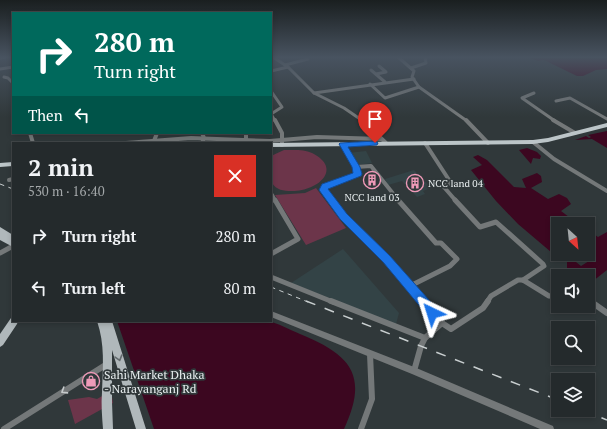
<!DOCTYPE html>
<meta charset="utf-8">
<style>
body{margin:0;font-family:"PT Serif",serif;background:#2c3234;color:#f1f3f6;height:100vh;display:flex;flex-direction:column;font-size:15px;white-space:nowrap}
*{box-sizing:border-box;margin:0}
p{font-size:13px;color:#a3a7a9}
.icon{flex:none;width:22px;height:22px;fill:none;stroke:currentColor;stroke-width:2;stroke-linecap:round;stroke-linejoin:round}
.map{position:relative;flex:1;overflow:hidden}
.side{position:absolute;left:12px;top:142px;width:260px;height:180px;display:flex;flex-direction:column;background:#242a2c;border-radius:0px;box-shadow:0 2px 6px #0003,0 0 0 1px #414648}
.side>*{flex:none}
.banner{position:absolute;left:12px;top:12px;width:260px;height:122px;border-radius:0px;box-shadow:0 2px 6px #0003,0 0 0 1px #414648;background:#00695c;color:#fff;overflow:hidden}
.needle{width:26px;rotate:153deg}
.fabs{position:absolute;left:551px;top:217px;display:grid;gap:8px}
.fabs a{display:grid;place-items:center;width:44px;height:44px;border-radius:0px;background:#242a2c;box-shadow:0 2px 6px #0003,0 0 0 1px #414648;font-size:20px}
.pin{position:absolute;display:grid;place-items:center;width:34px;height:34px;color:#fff;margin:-41px -17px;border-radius:50% 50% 50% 0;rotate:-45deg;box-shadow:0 0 4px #0007}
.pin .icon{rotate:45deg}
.me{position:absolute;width:44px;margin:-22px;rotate:319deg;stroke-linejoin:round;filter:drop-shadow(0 0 3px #0008)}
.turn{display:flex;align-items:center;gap:14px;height:84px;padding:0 16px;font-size:18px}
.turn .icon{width:52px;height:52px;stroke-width:2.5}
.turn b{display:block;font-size:28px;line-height:34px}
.then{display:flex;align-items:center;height:38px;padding:0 16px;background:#0003;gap:8px;font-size:15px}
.round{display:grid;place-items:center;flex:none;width:42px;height:42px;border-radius:0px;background:#2c3234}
.summary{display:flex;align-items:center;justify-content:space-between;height:68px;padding:0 16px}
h1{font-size:24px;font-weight:600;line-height:30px}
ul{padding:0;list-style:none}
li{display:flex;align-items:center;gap:12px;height:52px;padding:0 16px}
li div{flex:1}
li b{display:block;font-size:15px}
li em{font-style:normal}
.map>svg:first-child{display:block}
</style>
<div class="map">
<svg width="607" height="429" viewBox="0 0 607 429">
<rect width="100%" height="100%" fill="#30383a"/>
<!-- built -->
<g fill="#334346">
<path d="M366 151 372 163 357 165 348 153Z"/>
<path d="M414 170 431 188 423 191 425 194 417 197 402 181 388 185 385 179Z"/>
<path d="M343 249 399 313 396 324 291 283Z"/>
</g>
<!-- green -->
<g fill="#6c354a">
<path d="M373 105 383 107 388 112 373 117 364 111Z"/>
<path d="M284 150C293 150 304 149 312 153 344 169 317 192 291 191 284 191 276 190 272 183 268 177 271 163 271 156Z"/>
<path d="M316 188 346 228 306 245 275 195 305 193Z"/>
<path d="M111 391 113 403 75 424 68 400 89 397 97 399Z"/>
</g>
<!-- water -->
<g fill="#3c0720">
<path d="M527 57H607V69L596 70 583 76H577L544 60 538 61Z"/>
<path d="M607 131V148L592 139 575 140 586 136 589 138 591 137 588 135Z"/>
<path d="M527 148 537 152 541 156 540 159 533 158 531 164 519 150Z"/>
<path d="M478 155 487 160 514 187 526 188 522 179 537 173 541 176 542 182 531 188 548 199 559 194 567 198 571 204 561 211 577 223 581 222 583 224H558V248L551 252 518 224 496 201 471 170 482 165 473 157Z"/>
<path d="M588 230 598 237 607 232V270L588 285V276H575L567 270V262L571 258 581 266 589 261 581 254H588Z"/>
<path d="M117 321C150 321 184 321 217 321 233 321 250 320 266 321 277 322 290 330 300 334 351 355 369 375 344 429H154Z"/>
</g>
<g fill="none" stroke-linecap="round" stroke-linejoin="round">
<!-- minor-far3 -->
<g stroke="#747879" stroke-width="3">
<path d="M273 57 288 67 314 93 344 108 363 121"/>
<path d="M398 57 414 71 412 77 419 87 467 121"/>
<path d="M0 58 5 57"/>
<path d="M285 65 308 59"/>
<path d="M411 68 426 63 425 57"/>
<path d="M0 69 13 67"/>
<path d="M371 70 385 82"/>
<path d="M271 71 288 67"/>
<path d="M376 74 386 72 379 66"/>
<path d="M4 77 8 78 13 83"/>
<path d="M370 84 385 98 419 87"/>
<path d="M271 91 282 107 271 114 275 121"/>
<path d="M314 93 414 79"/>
<path d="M534 93 522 98 555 121"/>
<path d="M556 101 570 98 607 119"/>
</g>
<!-- minor-far2 -->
<g stroke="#747879" stroke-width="4">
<path d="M275 120 282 133V145"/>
<path d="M362 120 386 143"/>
<path d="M466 120 488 143"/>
<path d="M553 120 575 133"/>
<path d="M30 133 33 143"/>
<path d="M202 133 204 138 202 143"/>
<path d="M246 133V143"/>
<path d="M154 141 157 133"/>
<path d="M533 142 554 159 607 191"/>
<path d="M126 143 191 138 270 141 317 137 381 139"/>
<path d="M425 143 451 183 443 186 456 201"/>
<path d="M356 167 371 166 399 201"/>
<path d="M9 180 13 179"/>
<path d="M272 195 275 201"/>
<path d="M332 201 323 190 325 186 358 174 356 167 343 144"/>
</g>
<!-- minor-far1 -->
<g stroke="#747879" stroke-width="5">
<path d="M331 200 344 216 386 259 423 302"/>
<path d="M398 200 436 243H441L457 259 450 266 410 286"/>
<path d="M455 200 480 227 496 222 543 264 544 266 523 280"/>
<path d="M0 253 13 246"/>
<path d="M271 254 298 239 275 200"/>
<path d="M271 277 333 302"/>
<path d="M588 299 592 302"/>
<path d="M487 302 491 296 518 280H523L549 296 558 297"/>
</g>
<!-- minor -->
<g stroke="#747879" stroke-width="6">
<path d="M331 301 425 338"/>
<path d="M590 301 607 313"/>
<path d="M442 323 451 329 483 308 488 301"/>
<path d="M414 371 421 346 425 338 442 323 422 301"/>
<path d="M4 429 107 364"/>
<path d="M361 429 372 399 370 354"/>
</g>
<!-- tertiary -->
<path fill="#747879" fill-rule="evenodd" d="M271 311 414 367 553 426 554 429H540L412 374 271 317Z"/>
<!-- primary -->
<g fill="#b0b8bb" fill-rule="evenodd">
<path d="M0 227 13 235V247L0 240Z"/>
<path d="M13 317V321H18L17 324 3 345 0 347V334L11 318Z"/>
<path d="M97 321H112L146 429H136L112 350V402L113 429H103C102 417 101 404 102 392 103 367 105 344 97 321Z"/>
</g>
<!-- trunk -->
<g fill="#bcc5c8" fill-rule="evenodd">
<path d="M607 123V127L548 142 533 144 271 147V143L533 140 548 138Z"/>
<path d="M13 162V166L0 167V163Z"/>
</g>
<!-- rail-far1 -->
<g stroke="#c9cfd0" stroke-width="1" stroke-dasharray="4.5 4.5" stroke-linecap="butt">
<path d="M0 184 13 189"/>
<path d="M271 287 308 302"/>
</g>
<!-- rail -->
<g stroke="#c9cfd0" stroke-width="1.5" stroke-dasharray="10 10" stroke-linecap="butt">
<path d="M306 301 558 400"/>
<path d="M583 410 607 420"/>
</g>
</g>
<!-- one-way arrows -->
<defs><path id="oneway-chevron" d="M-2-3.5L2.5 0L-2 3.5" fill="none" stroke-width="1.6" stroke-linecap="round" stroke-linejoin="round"/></defs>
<use stroke="#636b6e" href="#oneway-chevron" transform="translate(119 358) rotate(74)"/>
<use stroke="#c6cbcc" href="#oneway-chevron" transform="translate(64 391) rotate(148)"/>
<!-- sky -->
<linearGradient id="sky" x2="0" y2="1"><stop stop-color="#1a1f20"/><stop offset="0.49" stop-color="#485360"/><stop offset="1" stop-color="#485360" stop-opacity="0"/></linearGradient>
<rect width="607" height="117" fill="url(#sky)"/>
<!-- route -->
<path fill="#1a73e8" stroke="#114b97" d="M375 141 378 143 377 145 348 147 360 167 362 174 361 176 328 189 347 214 390 256 437 309 438 313 437 316 432 318 428 316 383 262 340 219 319 190 322 184 353 173 352 167 339 144 340 143Z"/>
<!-- icons -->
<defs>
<g id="building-ring" transform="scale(0.9)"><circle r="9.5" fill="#30383a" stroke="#ef9ab8" stroke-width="1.5"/><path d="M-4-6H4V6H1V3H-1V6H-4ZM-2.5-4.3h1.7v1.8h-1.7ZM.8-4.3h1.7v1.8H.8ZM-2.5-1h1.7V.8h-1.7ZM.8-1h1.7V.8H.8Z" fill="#ef9ab8"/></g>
<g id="shop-ring" transform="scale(0.9)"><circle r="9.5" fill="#30383a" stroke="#ef9ab8" stroke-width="1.5"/><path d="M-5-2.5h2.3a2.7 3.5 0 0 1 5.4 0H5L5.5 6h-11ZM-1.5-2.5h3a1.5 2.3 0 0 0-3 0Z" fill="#ef9ab8"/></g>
</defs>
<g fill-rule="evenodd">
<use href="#building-ring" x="372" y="180"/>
<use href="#building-ring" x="415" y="183"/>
<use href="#shop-ring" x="91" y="381"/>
</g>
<g text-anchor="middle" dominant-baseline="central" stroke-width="3.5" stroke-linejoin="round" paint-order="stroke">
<!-- poi labels -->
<g font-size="10" fill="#e9eff0" stroke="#30383a" text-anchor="start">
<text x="428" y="183">NCC land 04</text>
<text x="372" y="197" text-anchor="middle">NCC land 03</text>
</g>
<!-- near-poi labels -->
<g font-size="12" fill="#e9eff0" stroke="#30383a" text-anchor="start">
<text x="104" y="374">Sahi Market Dhaka<tspan x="104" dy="14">- Narayanganj Rd</tspan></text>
</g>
</g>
</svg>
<div class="fabs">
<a><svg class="needle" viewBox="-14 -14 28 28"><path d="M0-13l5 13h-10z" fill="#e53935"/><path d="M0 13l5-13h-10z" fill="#a3a7a9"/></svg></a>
<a><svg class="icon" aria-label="sound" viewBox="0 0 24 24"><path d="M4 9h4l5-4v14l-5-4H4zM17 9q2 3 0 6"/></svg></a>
<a><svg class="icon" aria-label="search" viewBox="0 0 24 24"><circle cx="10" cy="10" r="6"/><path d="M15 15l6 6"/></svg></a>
<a><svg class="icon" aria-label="layers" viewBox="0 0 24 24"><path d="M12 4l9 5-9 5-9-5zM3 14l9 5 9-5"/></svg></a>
</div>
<div class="pin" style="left:375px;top:143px;background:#d93025"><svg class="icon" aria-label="arrive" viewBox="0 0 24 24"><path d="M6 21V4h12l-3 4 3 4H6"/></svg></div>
<svg class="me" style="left:432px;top:313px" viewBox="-20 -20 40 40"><path d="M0-17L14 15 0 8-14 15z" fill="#1a73e8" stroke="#fff" stroke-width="4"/></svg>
<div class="banner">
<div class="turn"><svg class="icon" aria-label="right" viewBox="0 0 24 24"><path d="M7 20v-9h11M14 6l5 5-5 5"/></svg><div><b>280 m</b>Turn right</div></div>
<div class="then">Then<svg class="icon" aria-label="left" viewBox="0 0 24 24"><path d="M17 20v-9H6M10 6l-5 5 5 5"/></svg></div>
</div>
<section class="side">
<div class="summary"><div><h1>2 min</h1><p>530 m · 16:40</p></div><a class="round" style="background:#d93025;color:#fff"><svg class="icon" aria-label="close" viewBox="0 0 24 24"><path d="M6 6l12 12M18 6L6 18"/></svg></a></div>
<ul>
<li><svg class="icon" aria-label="right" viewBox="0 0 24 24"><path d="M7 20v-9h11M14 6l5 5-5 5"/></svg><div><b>Turn right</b></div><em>280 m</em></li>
<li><svg class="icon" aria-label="left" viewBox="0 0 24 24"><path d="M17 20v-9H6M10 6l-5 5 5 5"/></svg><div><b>Turn left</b></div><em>80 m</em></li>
</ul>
</section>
</div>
